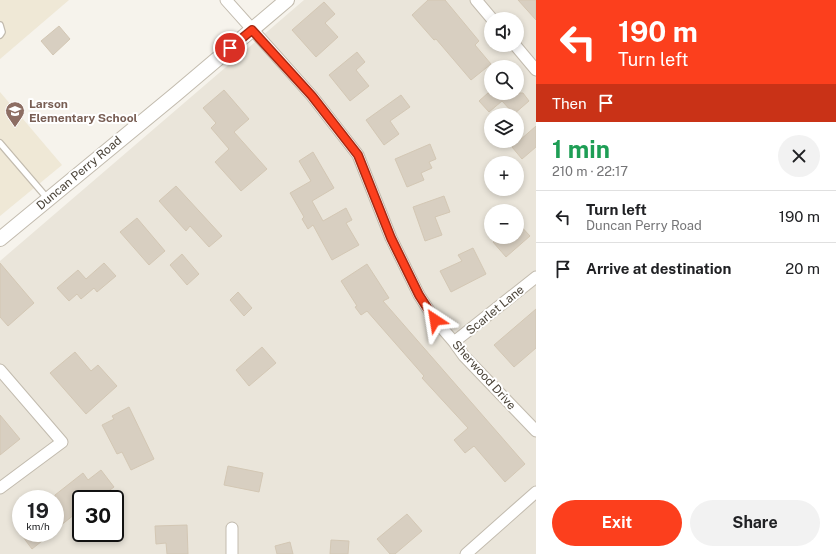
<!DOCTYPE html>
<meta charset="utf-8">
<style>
:root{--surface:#fff;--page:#f2f2f2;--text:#202124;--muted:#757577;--line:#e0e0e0;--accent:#fc3f1d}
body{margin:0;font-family:"Public Sans",sans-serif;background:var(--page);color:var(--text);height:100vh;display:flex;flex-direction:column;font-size:15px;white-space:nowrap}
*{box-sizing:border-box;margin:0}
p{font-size:13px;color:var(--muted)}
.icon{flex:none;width:22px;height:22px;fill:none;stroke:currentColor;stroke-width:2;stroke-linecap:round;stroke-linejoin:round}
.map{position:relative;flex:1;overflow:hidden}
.side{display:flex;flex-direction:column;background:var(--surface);width:300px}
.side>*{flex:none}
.top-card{background:#fc3f1d;color:#fff;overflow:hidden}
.tools{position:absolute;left:484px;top:12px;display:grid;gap:8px}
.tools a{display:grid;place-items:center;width:40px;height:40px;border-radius:50%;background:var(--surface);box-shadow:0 2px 6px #0003;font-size:20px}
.speed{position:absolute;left:12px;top:490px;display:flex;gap:8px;font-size:20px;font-weight:700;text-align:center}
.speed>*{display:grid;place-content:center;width:52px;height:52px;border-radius:50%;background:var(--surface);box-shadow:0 2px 6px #0003;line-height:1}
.speed small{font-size:10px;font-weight:400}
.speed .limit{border:2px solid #111;border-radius:6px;background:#fff;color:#111}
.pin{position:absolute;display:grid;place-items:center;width:34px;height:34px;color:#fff;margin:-17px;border:2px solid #fff;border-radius:50%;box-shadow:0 1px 4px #0007}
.me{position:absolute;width:44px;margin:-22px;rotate:327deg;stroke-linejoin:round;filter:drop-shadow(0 0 3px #0008)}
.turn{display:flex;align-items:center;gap:14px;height:84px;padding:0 16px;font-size:18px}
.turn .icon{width:52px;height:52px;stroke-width:2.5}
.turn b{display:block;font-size:28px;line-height:34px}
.then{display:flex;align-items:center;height:38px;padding:0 16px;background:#0003;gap:8px;font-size:15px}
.round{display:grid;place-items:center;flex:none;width:42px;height:42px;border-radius:21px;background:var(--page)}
.head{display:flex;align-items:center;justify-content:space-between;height:68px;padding:0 16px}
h1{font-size:24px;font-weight:700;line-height:30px;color:#1e9e55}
.button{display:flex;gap:8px;margin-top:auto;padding:8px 16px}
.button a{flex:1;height:46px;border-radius:24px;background:var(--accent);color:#fff;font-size:16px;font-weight:700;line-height:46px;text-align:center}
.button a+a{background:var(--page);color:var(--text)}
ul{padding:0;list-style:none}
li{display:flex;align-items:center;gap:12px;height:52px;padding:0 16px;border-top:1px solid var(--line)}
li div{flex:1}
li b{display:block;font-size:15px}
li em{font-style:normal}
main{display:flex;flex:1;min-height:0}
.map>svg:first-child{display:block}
.residential{fill:#eae5da;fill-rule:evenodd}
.education{fill:#efe8d6}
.building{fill:#d8cfc1;stroke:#d3c7b4}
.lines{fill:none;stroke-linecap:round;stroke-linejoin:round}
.service-casing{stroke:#c2bbae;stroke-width:8}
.minor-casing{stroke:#c2bbae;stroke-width:13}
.tertiary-casing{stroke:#c2bbae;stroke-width:16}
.service{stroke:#fff;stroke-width:5.5}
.minor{stroke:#fff;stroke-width:11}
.tertiary{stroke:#fff;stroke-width:14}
.route-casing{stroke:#a42913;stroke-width:10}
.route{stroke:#fc3f1d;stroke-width:7}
.labels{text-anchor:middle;stroke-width:4;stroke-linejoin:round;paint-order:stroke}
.education-label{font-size:12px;font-weight:bold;fill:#785e54;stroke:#fff;text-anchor:start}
.street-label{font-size:12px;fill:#4b4439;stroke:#fff}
</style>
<main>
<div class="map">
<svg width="536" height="554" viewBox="0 0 536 554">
<rect width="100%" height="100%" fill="#f6f3ec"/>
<path class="residential" d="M 304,0 L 536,0 L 536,554 L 0,554 L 0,261 ZM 491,19 L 517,19 L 517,45 L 491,45 ZM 491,67 L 517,67 L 517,93 L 491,93 ZM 491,115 L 517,115 L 517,141 L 491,141 ZM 491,163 L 517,163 L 517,189 L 491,189 ZM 491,211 L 517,211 L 517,237 L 491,237 ZM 21,499 L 55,499 L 55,533 L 21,533 ZM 81,499 L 115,499 L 115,533 L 81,533 Z"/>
<path class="education" d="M 0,0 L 69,0 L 0,59 Z
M 0,92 L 62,165 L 0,216 Z"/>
<path class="building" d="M 428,0 L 445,0 L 479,41 L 475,45 L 491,64 L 471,80 L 436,39 L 434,40 L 412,15 Z
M 518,0 L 536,0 L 536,20 Z
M 324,2 L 335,14 L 325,23 L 338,37 L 316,57 L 292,30 Z
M 59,26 L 70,39 L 53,55 L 41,41 Z
M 357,52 L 365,62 L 356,70 L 369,86 L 350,101 L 329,75 Z
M 224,90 L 249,119 L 234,132 L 267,169 L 241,191 L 215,162 L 229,149 L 211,128 L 216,123 L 203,108 Z
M 488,93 L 523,93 L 529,101 L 514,114 L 502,101 L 489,112 L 479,101 Z
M 401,95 L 410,107 L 390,121 L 399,134 L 384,145 L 366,120 Z
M 536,126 L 536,147 L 522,159 L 512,147 Z
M 430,144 L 436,159 L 429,162 L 432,168 L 421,173 L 424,180 L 407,187 L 395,159 Z
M 313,152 L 334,188 L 312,201 L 323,221 L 346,208 L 352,220 L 346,223 L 359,245 L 332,260 L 313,225 L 308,229 L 302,219 L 304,217 L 290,193 L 311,181 L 299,161 Z
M 176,186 L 222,236 L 209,247 L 190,226 L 186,231 L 159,201 Z
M 444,196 L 450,212 L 435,217 L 442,235 L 425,241 L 413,207 Z
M 137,218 L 165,251 L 149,265 L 120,232 Z
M 517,222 L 530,236 L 506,257 L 493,242 L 498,237 L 517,237 Z
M 473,248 L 486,274 L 451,292 L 440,271 L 462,261 L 458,255 Z
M 182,254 L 199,274 L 187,285 L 170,265 Z
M 0,263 L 34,303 L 8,326 L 0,317 Z
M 104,263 L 116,276 L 97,292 L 94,288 L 81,299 L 77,294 L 69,301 L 57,288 L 78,270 L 86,279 Z
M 367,264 L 389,298 L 383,301 L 525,464 L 505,482 L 474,446 L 465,453 L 454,440 L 468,428 L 422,378 L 424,376 L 367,311 L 361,315 L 355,307 L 357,306 L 341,281 Z
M 238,292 L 252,308 L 244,316 L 230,300 Z
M 536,309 L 536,348 L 514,367 L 494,345 Z
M 262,347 L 276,363 L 249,386 L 236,370 Z
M 75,352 L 91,371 L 98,365 L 117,386 L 86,414 L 50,373 Z
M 129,407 L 154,459 L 131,470 L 122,452 L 117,454 L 102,425 L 114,419 L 112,416 Z
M 0,415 L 20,439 L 0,455 Z
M 228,466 L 263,473 L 259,492 L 224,485 Z
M 101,470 L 114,487 L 98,499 L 81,499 L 81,522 L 75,514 L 55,530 L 55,495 L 83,473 L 88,480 Z
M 407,514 L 422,531 L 395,554 L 390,554 L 377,539 Z
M 187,525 L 188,554 L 167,554 L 166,543 L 156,544 L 155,526 Z
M 20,533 L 52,533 L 32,549 Z
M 331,540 L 349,541 L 348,554 L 330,554 Z
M 290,542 L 293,554 L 277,554 L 275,546 Z"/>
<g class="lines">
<defs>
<path id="service" d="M 0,25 L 2,32 L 0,35
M 0,143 L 48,199"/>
<path id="minor" d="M 226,0 L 312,96 L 358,155 L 391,238 L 419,295 L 435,320 L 454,342 L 464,356 L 536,431
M 476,0 L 492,19
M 515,45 L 536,70
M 454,342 L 536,277
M 0,370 L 62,442 L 0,488
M 232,528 L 232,554
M 466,554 L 536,492"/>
<path id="tertiary" d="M 0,239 L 176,94 L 287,0"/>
</defs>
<use href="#service" class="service-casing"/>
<use href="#minor" class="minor-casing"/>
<use href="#tertiary" class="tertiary-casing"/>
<use href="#service" class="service"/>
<use href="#minor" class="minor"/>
<use href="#tertiary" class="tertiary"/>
</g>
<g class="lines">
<defs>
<path id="route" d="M 230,48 L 252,30 L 312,96 L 358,155 L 391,238 L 419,295 L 435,320"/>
</defs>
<use href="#route" class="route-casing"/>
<use href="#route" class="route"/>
</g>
<defs>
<symbol id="school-pin" viewBox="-11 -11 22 30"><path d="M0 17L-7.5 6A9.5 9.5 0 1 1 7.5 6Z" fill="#8d6e63" stroke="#fff"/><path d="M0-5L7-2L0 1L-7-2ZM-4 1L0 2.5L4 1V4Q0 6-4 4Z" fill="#fff"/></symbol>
</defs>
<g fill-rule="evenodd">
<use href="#school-pin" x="4" y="100" width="22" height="30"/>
</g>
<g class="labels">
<g class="education-label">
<text x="29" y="108">Larson<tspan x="29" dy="14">Elementary School</tspan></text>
</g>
<g class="street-label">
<text transform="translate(79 173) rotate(-40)" y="4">Duncan Perry Road</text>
<text transform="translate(495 310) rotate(-39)" y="4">Scarlet Lane</text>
<text transform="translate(484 375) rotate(48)" y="4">Sherwood Drive</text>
</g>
</g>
</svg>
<div class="tools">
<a><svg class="icon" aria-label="sound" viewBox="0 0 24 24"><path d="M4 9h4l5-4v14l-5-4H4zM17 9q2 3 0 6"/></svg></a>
<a><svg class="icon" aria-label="search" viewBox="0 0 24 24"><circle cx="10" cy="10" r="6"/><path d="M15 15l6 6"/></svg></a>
<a><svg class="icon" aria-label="layers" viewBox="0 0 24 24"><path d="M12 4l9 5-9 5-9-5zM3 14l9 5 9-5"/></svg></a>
<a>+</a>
<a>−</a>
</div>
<div class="speed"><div>19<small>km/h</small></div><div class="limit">30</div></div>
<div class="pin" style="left:230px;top:48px;background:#d93025"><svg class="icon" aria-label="arrive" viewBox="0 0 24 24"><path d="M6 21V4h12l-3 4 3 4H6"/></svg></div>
<svg class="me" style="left:435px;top:320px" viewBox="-20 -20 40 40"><path d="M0-17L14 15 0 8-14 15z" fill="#fc3f1d" stroke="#fff" stroke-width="4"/></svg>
</div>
<section class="side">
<div class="top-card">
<div class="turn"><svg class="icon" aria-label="left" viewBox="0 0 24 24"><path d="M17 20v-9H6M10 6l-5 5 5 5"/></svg><div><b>190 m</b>Turn left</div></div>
<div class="then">Then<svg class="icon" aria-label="arrive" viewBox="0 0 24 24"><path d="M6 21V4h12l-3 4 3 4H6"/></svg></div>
</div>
<div class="head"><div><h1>1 min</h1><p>210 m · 22:17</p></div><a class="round"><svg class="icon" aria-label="close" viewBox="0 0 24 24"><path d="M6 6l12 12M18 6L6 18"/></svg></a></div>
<ul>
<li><svg class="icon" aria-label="left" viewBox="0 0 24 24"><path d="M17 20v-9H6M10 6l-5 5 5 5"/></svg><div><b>Turn left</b><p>Duncan Perry Road</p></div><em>190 m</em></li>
<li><svg class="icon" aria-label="arrive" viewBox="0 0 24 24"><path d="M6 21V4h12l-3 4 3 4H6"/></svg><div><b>Arrive at destination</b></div><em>20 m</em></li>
</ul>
<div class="button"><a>Exit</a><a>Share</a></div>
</section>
</main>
